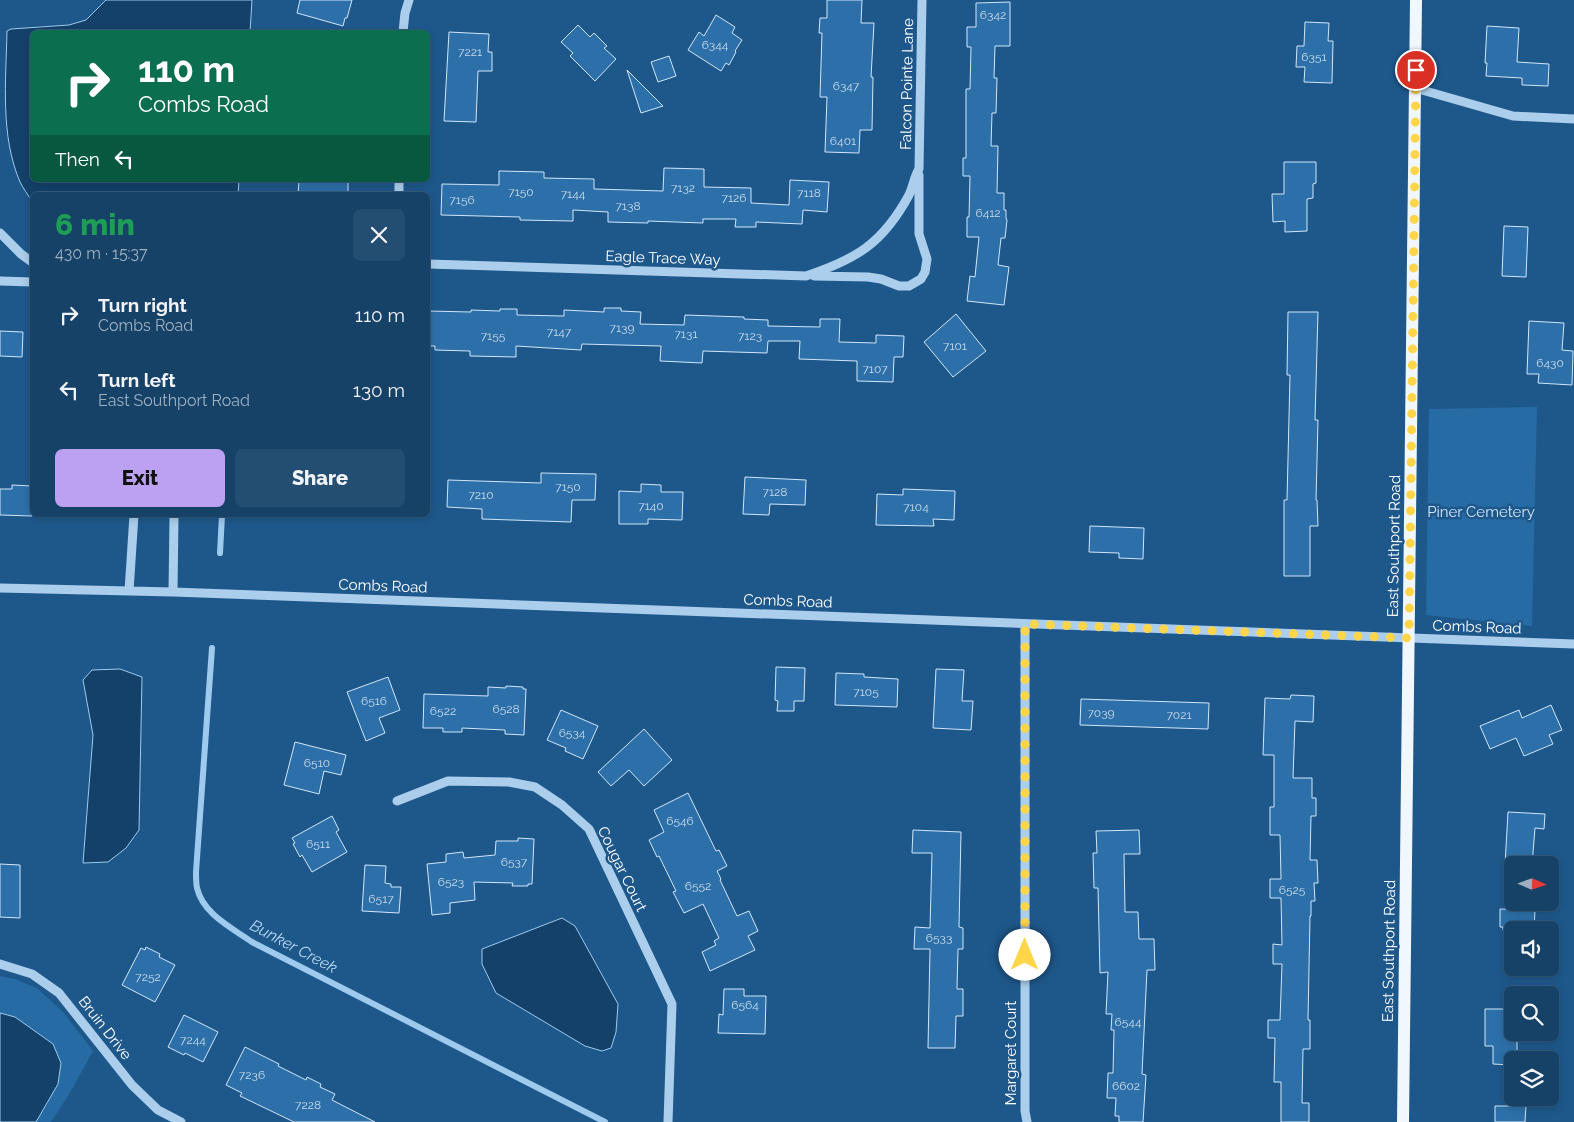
<!DOCTYPE html>
<meta charset="utf-8">
<style>
:root{--surface:#164268;--page:#234d71;--text:#f1f3f6;--muted:#9eb0c0;--line:#355b7c;--accent:#bca0f2}
body{margin:0;font-family:Raleway,sans-serif;background:var(--page);color:var(--text);height:100vh;display:flex;flex-direction:column;font-size:19px;white-space:nowrap}
*{box-sizing:border-box;margin:0}
p{font-size:16px;color:var(--muted)}
.icon{flex:none;width:28px;height:28px;fill:none;stroke:currentColor;stroke-width:2;stroke-linecap:round;stroke-linejoin:round}
.map{position:relative;flex:1;overflow:hidden}
.drawer{position:absolute;left:30px;top:192px;width:400px;height:325px;display:flex;flex-direction:column;background:var(--surface);border-radius:8px;box-shadow:0 2px 8px #0003,0 0 0 1px var(--line)}
.drawer>*{flex:none}
.banner{position:absolute;left:30px;top:30px;width:400px;height:152px;border-radius:8px;box-shadow:0 2px 8px #0003,0 0 0 1px var(--line);background:#0b6e4f;color:#fff;overflow:hidden}
.needle{width:32px;rotate:92deg}
.tools{position:absolute;left:1504px;top:856px;display:grid;gap:10px}
.tools a{display:grid;place-items:center;width:55px;height:55px;border-radius:8px;background:var(--surface);box-shadow:0 2px 8px #0003,0 0 0 1px var(--line);font-size:25px}
.pin{position:absolute;display:grid;place-items:center;width:42px;height:42px;color:#fff;margin:-21px;border:2px solid #fff;border-radius:50%;box-shadow:0 1px 5px #0007}
.me{position:absolute;width:55px;margin:-28px;rotate:0deg;stroke-linejoin:round;filter:drop-shadow(0 0 4px #0008)}
.turn{display:flex;align-items:center;gap:18px;height:105px;padding:0 25px;font-size:22px}
.turn .icon{width:65px;height:65px;stroke-width:2.5}
.turn b{display:block;font-size:35px;line-height:42px}
.then{display:flex;align-items:center;height:48px;padding:0 25px;background:#0003;gap:10px;font-size:19px}
.round{display:grid;place-items:center;flex:none;width:52px;height:52px;border-radius:8px;background:var(--page)}
.headline{display:flex;align-items:center;justify-content:space-between;height:85px;padding:0 25px}
h1{font-size:30px;font-weight:800;line-height:38px;color:#1e9e55}
.button{display:flex;gap:10px;margin-top:auto;padding:10px 25px}
.button a{flex:1;height:58px;border-radius:8px;background:var(--accent);color:#111;font-size:20px;font-weight:800;line-height:58px;text-align:center}
.button a+a{background:var(--page);color:var(--text)}
ul{padding:0;list-style:none}
li{display:flex;align-items:center;gap:15px;height:75px;padding:0 25px}
li div{flex:1}
li b{display:block;font-size:19px}
li em{font-style:normal}
.map>svg:first-child{display:block}
.green{fill:#276ba4}
.water{fill:#14416a;stroke:#9ecaee}
.lines{fill:none;stroke-linecap:round;stroke-linejoin:round}
.stream{stroke:#9ecaee;stroke-width:6}
.building{fill:#2d70a9;stroke:#d0e6f9}
.minor{stroke:#aaceec;stroke-width:9}
.major{stroke:#f0f7ff;stroke-width:12}
.route{stroke:#ffd54a;stroke-width:9;stroke-dasharray:0 16.2}
.labels{text-anchor:middle;stroke-width:5;stroke-linejoin:round;paint-order:stroke}
.number-label{font-size:12px;fill:#cadbea}
.street-label{font-size:15px;fill:#fff;stroke:#1e588b}
.park-label{font-size:15px;fill:#d0e6f9;stroke:#1e588b}
.water-label{font-size:16px;font-style:italic;fill:#b6d8f3;stroke:#1e588b}
</style>
<div class="map">
<svg width="1574" height="1122" viewBox="0 0 1574 1122">
<rect width="100%" height="100%" fill="#1e588b"/>
<path class="green" d="M 1537,407 L 1532,626 L 1426,615 L 1429,409 Z
M 0,976 L 15,979 L 38,989 L 63,1012 L 93,1051 L 68,1096 L 51,1122 L 36,1122 L 49,1101 L 53,1044 L 15,1017 L 0,1013 Z"/>
<path class="water" d="M 106,0 L 252,0 L 250,32 L 32,32 L 32,180 L 239,180 L 238,195 L 32,195 L 32,201 C 28,195 23,188 20,182 C 0,135 6,81 7,31 L 11,29 L 69,25 L 86,20 Z
M 120,669 L 142,677 L 139,830 L 126,848 L 108,862 L 83,863 L 93,735 L 83,680 L 92,670 Z
M 562,918 L 575,926 L 618,1004 L 616,1032 L 611,1048 L 602,1051 L 585,1046 L 496,993 L 482,964 L 482,949 Z
M 0,1013 L 15,1017 L 53,1044 L 61,1063 L 58,1084 L 36,1122 L 0,1122 Z"/>
<g class="lines">
<path class="stream" d="M 220,553 L 222,515
M 212,648 L 196,872 C 196,877 196,883 197,888 C 203,914 232,928 252,942 L 605,1122"/>
</g>
<path class="building" d="M 300,0 L 352,0 L 347,18 L 345,18 L 343,26 L 297,13 Z
M 827,0 L 862,0 L 861,23 L 874,23 L 871,77 L 873,77 L 872,130 L 860,130 L 859,153 L 825,152 L 827,97 L 820,97 L 822,33 L 819,33 L 820,18 L 827,18 Z
M 1010,2 L 1010,46 L 995,46 L 994,78 L 997,78 L 996,113 L 992,113 L 991,146 L 998,146 L 997,193 L 1004,193 L 1004,210 L 1006,210 L 1006,218 L 1007,220 L 1005,238 L 1001,238 L 998,265 L 1009,267 L 1004,305 L 967,301 L 970,276 L 975,277 L 979,237 L 967,237 L 967,217 L 969,217 L 970,176 L 963,176 L 963,158 L 966,158 L 966,89 L 970,89 L 971,47 L 967,47 L 967,27 L 976,27 L 976,3 Z
M 716,15 L 735,27 L 732,33 L 742,40 L 735,51 L 736,52 L 729,65 L 726,63 L 721,71 L 688,50 L 699,32 L 704,36 Z
M 1305,22 L 1329,23 L 1328,41 L 1333,41 L 1332,83 L 1304,82 L 1305,67 L 1296,67 L 1297,46 L 1304,46 Z
M 578,25 L 590,37 L 594,33 L 607,46 L 604,48 L 616,59 L 595,81 L 570,56 L 573,53 L 561,42 Z
M 1487,26 L 1519,28 L 1517,62 L 1549,64 L 1548,86 L 1522,85 L 1522,78 L 1486,76 L 1487,63 L 1485,63 Z
M 449,32 L 489,34 L 488,52 L 492,52 L 492,71 L 478,71 L 476,122 L 444,121 Z
M 669,56 L 676,76 L 658,82 L 651,62 Z
M 627,70 L 663,106 L 641,113 Z
M 1284,162 L 1316,162 L 1316,183 L 1313,184 L 1313,198 L 1307,199 L 1307,231 L 1285,232 L 1285,221 L 1273,222 L 1272,194 L 1284,194 Z
M 664,168 L 704,169 L 704,187 L 751,188 L 751,203 L 789,205 L 790,180 L 829,182 L 827,212 L 803,210 L 802,224 L 756,222 L 756,227 L 735,227 L 736,219 L 703,219 L 703,223 L 648,221 L 648,223 L 608,222 L 608,212 L 573,210 L 573,221 L 520,220 L 520,217 L 441,215 L 442,184 L 499,185 L 499,171 L 544,172 L 544,178 L 594,179 L 594,189 L 663,191 Z
M 299,180 L 348,180 L 348,195 L 298,195 Z
M 1504,226 L 1528,227 L 1526,277 L 1502,276 Z
M 604,308 L 621,308 L 621,311 L 641,312 L 640,324 L 684,325 L 685,315 L 744,317 L 744,319 L 768,320 L 768,326 L 820,327 L 820,319 L 840,319 L 839,342 L 876,343 L 876,335 L 904,336 L 903,357 L 894,357 L 893,382 L 857,381 L 857,361 L 799,359 L 800,341 L 768,341 L 767,353 L 703,351 L 702,363 L 660,361 L 661,346 L 582,344 L 581,350 L 516,346 L 516,357 L 470,356 L 470,351 L 435,350 L 435,346 L 428,346 L 428,311 L 471,312 L 471,310 L 500,311 L 500,309 L 517,309 L 517,315 L 564,316 L 564,310 L 604,312 Z
M 1288,312 L 1318,312 L 1315,420 L 1318,420 L 1316,500 L 1317,500 L 1318,526 L 1310,526 L 1310,576 L 1284,576 L 1284,500 L 1287,500 L 1290,375 L 1287,375 Z
M 956,314 L 986,351 L 953,377 L 924,342 Z
M 1529,321 L 1564,323 L 1562,350 L 1573,351 L 1572,385 L 1538,383 L 1539,374 L 1527,374 Z
M 0,331 L 23,332 L 22,357 L 0,356 Z
M 541,473 L 596,474 L 595,500 L 572,500 L 571,522 L 482,519 L 482,509 L 447,507 L 448,480 L 541,483 Z
M 745,477 L 806,480 L 805,505 L 770,504 L 769,515 L 743,514 Z
M 641,484 L 661,485 L 661,492 L 683,492 L 682,520 L 648,519 L 648,524 L 619,524 L 619,491 L 641,492 Z
M 12,485 L 32,486 L 32,516 L 0,515 L 0,489 L 12,489 Z
M 903,489 L 955,491 L 954,520 L 933,519 L 934,526 L 876,525 L 877,494 L 903,495 Z
M 1090,526 L 1144,528 L 1143,559 L 1119,558 L 1119,553 L 1089,552 Z
M 776,667 L 805,668 L 804,701 L 794,701 L 794,711 L 777,711 L 778,701 L 775,700 Z
M 936,669 L 964,670 L 962,701 L 973,701 L 971,730 L 933,728 Z
M 836,673 L 864,674 L 864,677 L 898,679 L 897,707 L 835,705 Z
M 388,677 L 400,710 L 379,718 L 385,733 L 366,741 L 347,692 Z
M 506,686 L 523,687 L 523,689 L 526,689 L 524,735 L 505,734 L 505,730 L 462,728 L 462,732 L 443,732 L 443,728 L 423,728 L 424,694 L 488,696 L 488,687 L 506,688 Z
M 1291,695 L 1314,696 L 1313,722 L 1295,721 L 1293,778 L 1312,778 L 1312,798 L 1316,798 L 1316,816 L 1311,816 L 1310,860 L 1317,860 L 1318,883 L 1314,883 L 1315,901 L 1311,901 L 1311,916 L 1310,916 L 1308,1020 L 1310,1020 L 1310,1049 L 1303,1049 L 1302,1103 L 1309,1103 L 1309,1122 L 1281,1122 L 1281,1082 L 1274,1082 L 1275,1038 L 1268,1038 L 1268,1020 L 1280,1020 L 1282,964 L 1273,964 L 1273,944 L 1282,945 L 1281,898 L 1270,898 L 1270,879 L 1281,879 L 1280,835 L 1270,835 L 1270,807 L 1274,807 L 1274,755 L 1263,755 L 1265,698 L 1290,699 Z
M 1081,699 L 1209,703 L 1208,729 L 1080,725 Z
M 1551,705 L 1562,730 L 1549,735 L 1553,744 L 1524,756 L 1516,738 L 1490,749 L 1480,726 L 1519,710 L 1522,718 Z
M 561,710 L 598,726 L 583,759 L 565,751 L 566,748 L 547,740 Z
M 644,729 L 672,760 L 644,786 L 629,770 L 611,786 L 598,772 Z
M 295,742 L 346,755 L 341,775 L 324,771 L 319,794 L 284,785 Z
M 688,793 L 716,851 L 719,850 L 727,866 L 717,871 L 721,879 L 720,880 L 737,916 L 749,911 L 758,931 L 748,936 L 755,950 L 710,971 L 702,952 L 716,945 L 714,941 L 719,938 L 703,904 L 684,913 L 673,892 L 676,891 L 659,856 L 657,857 L 649,840 L 664,832 L 654,810 Z
M 1508,812 L 1545,814 L 1544,829 L 1535,828 L 1532,865 L 1505,865 Z
M 332,816 L 339,830 L 336,832 L 347,852 L 312,872 L 302,855 L 300,857 L 293,844 L 295,843 L 292,838 Z
M 913,830 L 961,832 L 959,927 L 963,928 L 963,949 L 958,949 L 957,989 L 963,989 L 963,1016 L 956,1016 L 955,1048 L 928,1048 L 930,949 L 914,949 L 915,927 L 930,928 L 932,853 L 912,853 Z
M 1139,830 L 1140,854 L 1124,854 L 1125,912 L 1138,912 L 1139,939 L 1154,939 L 1155,970 L 1147,970 L 1142,1074 L 1146,1075 L 1143,1122 L 1119,1122 L 1119,1116 L 1115,1116 L 1116,1098 L 1107,1098 L 1108,1073 L 1113,1073 L 1114,1030 L 1111,1030 L 1112,1014 L 1106,1014 L 1108,972 L 1100,973 L 1098,888 L 1094,888 L 1093,853 L 1097,853 L 1096,831 Z
M 518,838 L 534,839 L 532,884 L 528,884 L 528,886 L 512,886 L 513,883 L 474,882 L 475,900 L 450,903 L 450,913 L 432,915 L 427,864 L 446,862 L 446,854 L 463,852 L 464,858 L 495,855 L 496,841 L 518,841 Z
M 0,864 L 20,865 L 20,918 L 0,917 Z
M 365,865 L 386,866 L 385,883 L 391,884 L 391,887 L 401,887 L 399,913 L 362,911 Z
M 1500,909 L 1535,910 L 1534,930 L 1503,930 L 1503,927 L 1500,927 Z
M 146,947 L 160,954 L 159,957 L 175,965 L 155,1002 L 122,985 L 141,948 L 145,950 Z
M 724,989 L 744,989 L 744,996 L 766,996 L 765,1034 L 718,1033 L 719,1014 L 723,1015 Z
M 1485,1009 L 1512,1009 L 1512,1032 L 1517,1032 L 1517,1060 L 1512,1060 L 1512,1065 L 1493,1064 L 1493,1046 L 1485,1046 Z
M 184,1015 L 218,1032 L 203,1062 L 185,1053 L 184,1055 L 168,1047 Z
M 245,1047 L 279,1064 L 278,1066 L 306,1080 L 307,1077 L 321,1084 L 320,1087 L 335,1094 L 332,1100 L 375,1122 L 294,1122 L 240,1096 L 242,1093 L 226,1085 Z
M 1495,1106 L 1526,1106 L 1525,1122 L 1495,1122 Z"/>
<g class="lines">
<path class="minor" d="M 403,32 L 405,13 L 409,0
M 1415,88 L 1513,116 L 1574,119
M 399,195 L 399,180
M 0,233 L 21,254 L 32,262
M 428,264 L 806,276 C 857,259 883,243 909,195 C 913,187 914,177 919,169 L 922,0
M 814,276 L 868,277 L 881,279 L 899,286 L 909,286 L 921,279 L 925,272 L 927,259 L 919,234 L 919,175
M 0,281 L 32,282
M 0,588 L 173,592 L 1574,644
M 129,591 L 134,515
M 173,592 L 174,515
M 1025,624 L 1025,1111 L 1027,1122
M 397,801 L 448,781 L 509,782 L 535,787 L 562,805 L 589,829 L 672,1004 L 668,1122
M 0,964 L 32,974 L 59,993 L 132,1085 L 158,1110 L 181,1122"/>
<path class="major" d="M 1403,1122 L 1416,0"/>
</g>
<g class="lines">
<path class="route" d="M 1025,955 L 1025,624 L 1409,638 L 1416,70"/>
</g>
<g class="labels">
<g class="number-label">
<text x="993" y="19">6342</text>
<text x="715" y="49">6344</text>
<text x="470" y="56">7221</text>
<text x="1314" y="61">6351</text>
<text x="846" y="90">6347</text>
<text x="843" y="145">6401</text>
<text x="683" y="192">7132</text>
<text x="521" y="196">7150</text>
<text x="809" y="197">7118</text>
<text x="573" y="198">7144</text>
<text x="734" y="202">7126</text>
<text x="462" y="204">7156</text>
<text x="628" y="210">7138</text>
<text x="988" y="217">6412</text>
<text x="622" y="332">7139</text>
<text x="559" y="336">7147</text>
<text x="686" y="338">7131</text>
<text x="493" y="340">7155</text>
<text x="750" y="340">7123</text>
<text x="955" y="350">7101</text>
<text x="1550" y="367">6430</text>
<text x="875" y="373">7107</text>
<text x="568" y="491">7150</text>
<text x="775" y="496">7128</text>
<text x="481" y="499">7210</text>
<text x="651" y="510">7140</text>
<text x="916" y="511">7104</text>
<text x="866" y="696">7105</text>
<text x="374" y="705">6516</text>
<text x="506" y="713">6528</text>
<text x="443" y="715">6522</text>
<text x="1101" y="717">7039</text>
<text x="1179" y="719">7021</text>
<text x="572" y="737">6534</text>
<text x="317" y="767">6510</text>
<text x="680" y="825">6546</text>
<text x="318" y="848">6511</text>
<text x="514" y="866">6537</text>
<text x="451" y="886">6523</text>
<text x="698" y="890">6552</text>
<text x="1292" y="894">6525</text>
<text x="381" y="903">6517</text>
<text x="939" y="942">6533</text>
<text x="148" y="981">7252</text>
<text x="745" y="1009">6564</text>
<text x="1128" y="1026">6544</text>
<text x="193" y="1044">7244</text>
<text x="252" y="1079">7236</text>
<text x="1126" y="1090">6602</text>
<text x="308" y="1109">7228</text>
</g>
<g class="street-label">
<text transform="translate(907 84) rotate(-89)" y="5">Falcon Pointe Lane</text>
<text transform="translate(663 258) rotate(2)" y="5">Eagle Trace Way</text>
<text transform="translate(1394 546) rotate(-89)" y="5">East Southport Road</text>
<text transform="translate(383 586) rotate(2)" y="5">Combs Road</text>
<text transform="translate(788 601) rotate(2)" y="5">Combs Road</text>
<text transform="translate(1477 627) rotate(2)" y="5">Combs Road</text>
<text transform="translate(622 869) rotate(64)" y="5">Cougar Court</text>
<text transform="translate(1389 951) rotate(-89)" y="5">East Southport Road</text>
<text transform="translate(105 1028) rotate(52)" y="5">Bruin Drive</text>
<text transform="translate(1011 1053) rotate(-90)" y="5">Margaret Court</text>
</g>
<g class="park-label">
<text x="1481" y="517">Piner Cemetery</text>
</g>
<g class="water-label">
<text transform="translate(294 946) rotate(28)" y="6">Bunker Creek</text>
</g>
</g>
</svg>
<div class="tools">
<a><svg class="needle" viewBox="-14 -14 28 28"><path d="M0-13l5 13h-10z" fill="#e53935"/><path d="M0 13l5-13h-10z" fill="#9eb0c0"/></svg></a>
<a><svg class="icon" aria-label="sound" viewBox="0 0 24 24"><path d="M4 9h4l5-4v14l-5-4H4zM17 9q2 3 0 6"/></svg></a>
<a><svg class="icon" aria-label="search" viewBox="0 0 24 24"><circle cx="10" cy="10" r="6"/><path d="M15 15l6 6"/></svg></a>
<a><svg class="icon" aria-label="layers" viewBox="0 0 24 24"><path d="M12 4l9 5-9 5-9-5zM3 14l9 5 9-5"/></svg></a>
</div>
<div class="pin" style="left:1416px;top:70px;background:#d93025"><svg class="icon" aria-label="arrive" viewBox="0 0 24 24"><path d="M6 21V4h12l-3 4 3 4H6"/></svg></div>
<svg class="me" style="left:1025px;top:955px" viewBox="-20 -20 40 40"><circle r="19" fill="#fff"/><path d="M0-13L10 11 0 6-10 11z" fill="#ffd54a"/></svg>
<div class="banner">
<div class="turn"><svg class="icon" aria-label="right" viewBox="0 0 24 24"><path d="M7 20v-9h11M14 6l5 5-5 5"/></svg><div><b>110 m</b>Combs Road</div></div>
<div class="then">Then<svg class="icon" aria-label="left" viewBox="0 0 24 24"><path d="M17 20v-9H6M10 6l-5 5 5 5"/></svg></div>
</div>
<section class="drawer">
<div class="headline"><div><h1>6 min</h1><p>430 m · 15:37</p></div><a class="round"><svg class="icon" aria-label="close" viewBox="0 0 24 24"><path d="M6 6l12 12M18 6L6 18"/></svg></a></div>
<ul>
<li><svg class="icon" aria-label="right" viewBox="0 0 24 24"><path d="M7 20v-9h11M14 6l5 5-5 5"/></svg><div><b>Turn right</b><p>Combs Road</p></div><em>110 m</em></li>
<li><svg class="icon" aria-label="left" viewBox="0 0 24 24"><path d="M17 20v-9H6M10 6l-5 5 5 5"/></svg><div><b>Turn left</b><p>East Southport Road</p></div><em>130 m</em></li>
</ul>
<div class="button"><a>Exit</a><a>Share</a></div>
</section>
</div>
